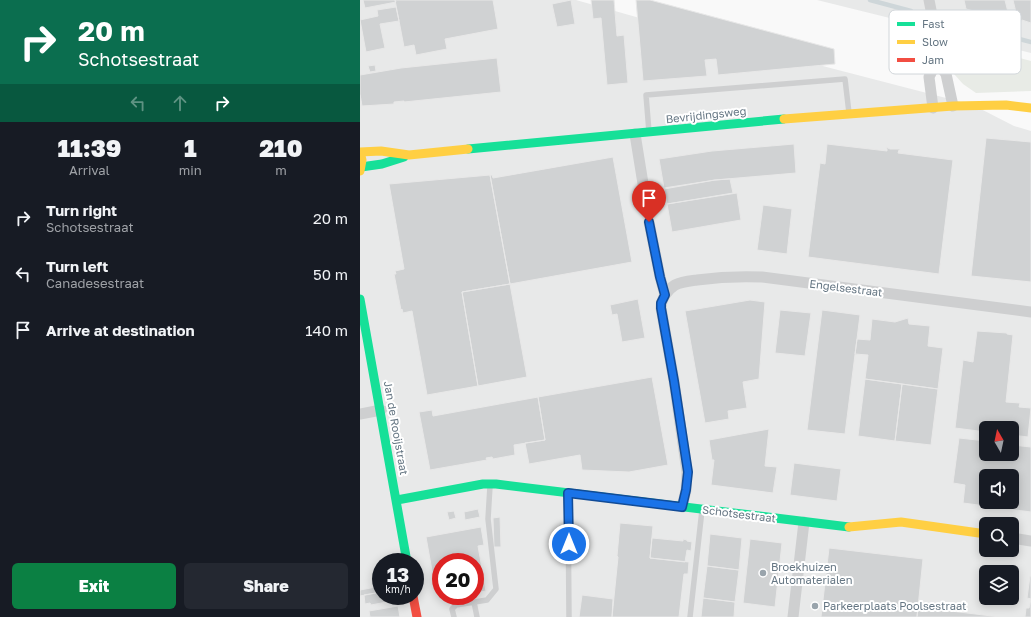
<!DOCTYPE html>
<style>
:root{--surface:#171b24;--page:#242831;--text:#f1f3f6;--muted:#9ea1a6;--accent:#0b8043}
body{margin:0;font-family:"Golos Text",sans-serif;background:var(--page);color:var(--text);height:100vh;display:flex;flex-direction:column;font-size:15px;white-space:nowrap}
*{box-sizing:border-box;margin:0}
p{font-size:13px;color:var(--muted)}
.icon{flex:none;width:22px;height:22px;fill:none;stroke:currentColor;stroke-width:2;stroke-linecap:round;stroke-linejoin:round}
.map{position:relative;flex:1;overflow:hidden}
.drawer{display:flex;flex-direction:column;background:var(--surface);width:360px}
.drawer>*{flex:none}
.guide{background:#0b6e4f;color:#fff;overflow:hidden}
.needle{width:26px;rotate:351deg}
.tools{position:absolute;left:619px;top:421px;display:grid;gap:8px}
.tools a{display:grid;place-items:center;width:40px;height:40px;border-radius:6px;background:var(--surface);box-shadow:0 2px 10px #0003;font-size:20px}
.speed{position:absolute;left:12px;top:553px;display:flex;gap:8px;font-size:20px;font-weight:700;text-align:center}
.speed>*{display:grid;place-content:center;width:52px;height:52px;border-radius:50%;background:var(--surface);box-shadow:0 2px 10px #0003;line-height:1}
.speed small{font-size:10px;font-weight:400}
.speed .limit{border:6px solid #d22;background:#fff;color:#111}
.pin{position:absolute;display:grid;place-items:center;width:34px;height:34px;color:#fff;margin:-41px -17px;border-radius:50% 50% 50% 0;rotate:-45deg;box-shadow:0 0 4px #0007}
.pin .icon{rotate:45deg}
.me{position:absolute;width:44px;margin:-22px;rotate:0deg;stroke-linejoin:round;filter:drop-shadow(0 0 3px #0008)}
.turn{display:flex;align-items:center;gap:14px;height:84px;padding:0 12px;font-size:18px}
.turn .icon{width:52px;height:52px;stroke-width:2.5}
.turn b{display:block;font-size:28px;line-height:34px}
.lanes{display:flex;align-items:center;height:38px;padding:0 12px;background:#0003;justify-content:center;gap:20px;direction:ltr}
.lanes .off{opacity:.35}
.eta{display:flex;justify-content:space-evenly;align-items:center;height:68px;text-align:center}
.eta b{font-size:24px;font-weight:800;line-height:28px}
.action{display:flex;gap:8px;margin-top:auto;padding:8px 12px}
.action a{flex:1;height:46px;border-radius:6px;background:var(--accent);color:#fff;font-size:16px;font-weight:800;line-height:46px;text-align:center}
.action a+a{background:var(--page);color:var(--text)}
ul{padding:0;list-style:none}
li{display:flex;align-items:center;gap:12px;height:56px;padding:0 12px}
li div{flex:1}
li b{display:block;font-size:15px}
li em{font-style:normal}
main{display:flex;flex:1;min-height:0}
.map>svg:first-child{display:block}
.built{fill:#e8e9e9;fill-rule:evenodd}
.green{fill:#e8ebe6}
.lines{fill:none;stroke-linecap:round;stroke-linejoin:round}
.stream{stroke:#ced6d9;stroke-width:4.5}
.building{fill:#d0d2d3;stroke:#e8e8e8;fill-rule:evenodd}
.lane{stroke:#cecfd0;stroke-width:5.5}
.street{stroke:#cecfd0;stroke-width:11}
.fast{stroke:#16e098;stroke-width:9}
.slow{stroke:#ffcf43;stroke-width:9}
.jam{stroke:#f24e42;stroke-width:9}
.route-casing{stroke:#114b97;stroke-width:10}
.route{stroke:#1a73e8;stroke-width:7}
.poi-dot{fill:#99a4ac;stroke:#fff;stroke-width:1.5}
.labels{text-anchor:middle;stroke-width:4;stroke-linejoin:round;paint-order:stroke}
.street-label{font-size:11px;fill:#657683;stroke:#fff}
.poi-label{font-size:11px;fill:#657683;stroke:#fff;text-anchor:start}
.key{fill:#fff;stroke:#d1d6da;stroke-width:1}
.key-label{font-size:11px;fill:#657683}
</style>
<main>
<section class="drawer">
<div class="guide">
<div class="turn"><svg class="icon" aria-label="right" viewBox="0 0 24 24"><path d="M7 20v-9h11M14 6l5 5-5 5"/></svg><div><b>20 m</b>Schotsestraat</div></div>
<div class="lanes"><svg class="icon off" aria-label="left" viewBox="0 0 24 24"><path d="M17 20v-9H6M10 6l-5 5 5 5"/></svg><svg class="icon off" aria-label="ahead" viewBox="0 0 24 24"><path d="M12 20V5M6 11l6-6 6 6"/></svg><svg class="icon" aria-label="right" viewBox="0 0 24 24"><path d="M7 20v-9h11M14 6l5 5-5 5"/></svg></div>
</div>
<div class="eta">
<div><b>11:39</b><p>Arrival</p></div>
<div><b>1</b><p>min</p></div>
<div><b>210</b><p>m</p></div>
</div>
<ul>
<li><svg class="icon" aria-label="right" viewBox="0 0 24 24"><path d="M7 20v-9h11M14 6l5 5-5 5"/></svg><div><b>Turn right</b><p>Schotsestraat</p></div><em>20 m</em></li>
<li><svg class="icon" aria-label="left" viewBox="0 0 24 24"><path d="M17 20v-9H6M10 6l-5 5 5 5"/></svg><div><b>Turn left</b><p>Canadesestraat</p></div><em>50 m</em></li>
<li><svg class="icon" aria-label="arrive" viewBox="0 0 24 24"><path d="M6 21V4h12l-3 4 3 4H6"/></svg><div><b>Arrive at destination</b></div><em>140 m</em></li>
</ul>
<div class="action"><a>Exit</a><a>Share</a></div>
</section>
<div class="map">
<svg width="671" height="617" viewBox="0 0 671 617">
<rect width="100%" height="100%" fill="#f9f9f9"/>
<path class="built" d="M 0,0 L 216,0 L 308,26 L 613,105 L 654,126 L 671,131 L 671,617 L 0,617 ZM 626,428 L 652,428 L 652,454 L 626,454 ZM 626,476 L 652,476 L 652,502 L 626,502 ZM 626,524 L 652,524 L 652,550 L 626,550 ZM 21,562 L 55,562 L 55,596 L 21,596 ZM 81,562 L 115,562 L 115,596 L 81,596 ZM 626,572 L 652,572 L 652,598 L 626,598 Z
M 457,0 L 671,0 L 671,53 Z"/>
<path class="green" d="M 587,39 L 671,61 L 671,91 L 616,93 L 603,84 L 594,74 Z"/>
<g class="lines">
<path class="stream" d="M 510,0 L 551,11
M 598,23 L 671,42"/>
</g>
<path class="building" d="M 3,0 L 35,0 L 36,2 L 5,8 Z
M 35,0 L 133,0 L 138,29 L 85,39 L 87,49 L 56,55 L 54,45 L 44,47 Z
M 211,0 L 215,24 L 197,27 L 192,4 Z
M 231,0 L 254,0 L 257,36 L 264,35 L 268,83 L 247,85 L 241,18 L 233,19 Z
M 276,0 L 290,0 L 474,49 L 475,64 L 358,75 L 356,59 L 345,60 L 347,76 L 283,81 Z
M 604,0 L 645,0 L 650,20 L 606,9 Z
M 653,0 L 671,0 L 671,23 L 662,20 L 661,22 L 658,21 Z
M 36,7 L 39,21 L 20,24 L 25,48 L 6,52 L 0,20 L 18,16 L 17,10 Z
M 137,58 L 141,92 L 44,102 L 44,101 L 34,102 L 34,104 L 2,106 L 0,94 L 0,75 L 41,68 Z
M 15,65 L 16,71 L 10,72 L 8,66 Z
M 626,138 L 671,142 L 671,282 L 611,276 Z
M 434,144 L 436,173 L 355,180 L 304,188 L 299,159 L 352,151 Z
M 467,144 L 527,151 L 527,149 L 526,147 L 530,149 L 540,149 L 541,150 L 539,150 L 538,153 L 593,160 L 579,274 L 448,257 L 460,163 L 465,164 Z
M 253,157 L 272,262 L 150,284 L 130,175 L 132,175 L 133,178 Z
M 130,175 L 150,284 L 102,292 L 118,386 L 67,395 L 52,311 L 43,313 L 42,309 L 41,310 L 34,274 L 36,274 L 35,271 L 44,269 L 29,184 Z
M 370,179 L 373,193 L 307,204 L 304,189 L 355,180 Z
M 377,193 L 381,220 L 312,232 L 307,204 Z
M 403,205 L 432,209 L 427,254 L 397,250 Z
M 150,284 L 167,377 L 118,386 L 102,292 Z
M 278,299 L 285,338 L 262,342 L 257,314 L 252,315 L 250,305 Z
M 390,300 L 405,302 L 399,379 L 383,382 L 387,408 L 368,411 L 369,419 L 345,423 L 325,311 Z
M 420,310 L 451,313 L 445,356 L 415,353 Z
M 462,310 L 500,315 L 485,434 L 447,430 Z
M 548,318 L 549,324 L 570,326 L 568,346 L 583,348 L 578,389 L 505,379 L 508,355 L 495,354 L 497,339 L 510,340 L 512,319 L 535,322 Z
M 617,331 L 647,333 L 647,334 L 653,335 L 646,402 L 660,403 L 659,407 L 671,408 L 668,437 L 652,435 L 652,428 L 626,428 L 626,432 L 595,428 L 603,360 L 613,362 Z
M 292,377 L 308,465 L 269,472 L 222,470 L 220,455 L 169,464 L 165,443 L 185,440 L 178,397 Z
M 505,379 L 542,384 L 535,441 L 498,436 Z
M 542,384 L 578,389 L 571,445 L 535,441 Z
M 178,397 L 185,440 L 154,445 L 155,455 L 133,459 L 132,457 L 126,458 L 127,460 L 70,470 L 59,412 L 72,410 L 73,416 Z
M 409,429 L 405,466 L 417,467 L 413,493 L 351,485 L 354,460 L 352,460 L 349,440 Z
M 599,438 L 626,441 L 626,454 L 652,454 L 652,445 L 671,447 L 671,512 L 603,503 L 605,485 L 593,483 ZM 626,476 L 652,476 L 652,502 L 626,502 Z
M 434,463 L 481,469 L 477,501 L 430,495 Z
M 118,509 L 120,517 L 105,520 L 104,512 Z
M 94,511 L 96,518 L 89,520 L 87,512 Z
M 140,517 L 141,547 L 134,547 L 133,518 Z
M 260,523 L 293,526 L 290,558 L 329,562 L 328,574 L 324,574 L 319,617 L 252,617 L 258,557 L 257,556 Z
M 121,527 L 124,545 L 118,546 L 126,591 L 115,593 L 115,562 L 81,562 L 81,592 L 76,593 L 66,537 Z
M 350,534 L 382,538 L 379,570 L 347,566 Z
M 292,538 L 323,541 L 323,539 L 327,540 L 327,541 L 332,542 L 331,551 L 327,550 L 325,562 L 290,558 Z
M 390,539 L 422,543 L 415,607 L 383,603 Z
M 469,548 L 563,559 L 557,617 L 461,617 Z
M 347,566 L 379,570 L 375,602 L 343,598 Z
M 670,576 L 671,576 L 671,617 L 665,617 L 666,608 L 669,608 L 671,599 L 667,598 Z
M 21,581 L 21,592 L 0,596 L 0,590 L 16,587 L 15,582 Z
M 21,592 L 21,596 L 36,596 L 37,600 L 11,605 L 10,603 L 5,604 L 4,595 Z
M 222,595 L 253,599 L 252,617 L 219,617 Z
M 343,598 L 375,602 L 374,617 L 341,617 Z
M 38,606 L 40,617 L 10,617 L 9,611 Z
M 558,607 L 640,617 L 557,617 Z"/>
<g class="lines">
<path class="lane" d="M 289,132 L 286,95 L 485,79 L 489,113
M 21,410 L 33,407
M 208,495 L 209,617
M 114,602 L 117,617
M 94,617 L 92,609 L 96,605 L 127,600 L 136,589 L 128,519 L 130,486
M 330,617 L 342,510"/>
<path class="street" d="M 569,0 L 574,25 L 577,61 L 586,74 L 593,106
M 573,108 L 569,77 L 577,61
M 275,134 L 285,196
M 289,222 L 300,277 L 305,295
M 0,414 L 21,410
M 322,507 L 326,490 L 327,472 L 314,381 L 301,308 C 301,299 307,290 315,285 C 321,282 330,281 337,280 C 359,277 379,276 402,277 L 671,312
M 652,538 L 671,541
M 433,617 L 444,522"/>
<path class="fast" d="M 108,149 L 424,119
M 1,167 L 22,164 L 44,157
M 0,299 L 47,562
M 37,500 L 123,484 L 136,484 L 489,527"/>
<path class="slow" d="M 424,119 L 593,106 L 646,105 L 671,108
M 0,171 L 2,160 L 0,152 L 21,151 L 49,155 L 108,149
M 489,527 L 541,522 L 626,534"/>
<path class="jam" d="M 53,596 L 57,617"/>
</g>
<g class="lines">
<defs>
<path id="route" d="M 209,544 L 208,493 L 322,507 L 326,490 L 328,472 L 314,381 L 301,308 L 301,303 L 305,295 L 300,277 L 289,222"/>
</defs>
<use href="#route" class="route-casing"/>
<use href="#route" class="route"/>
</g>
<g class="poi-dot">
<circle cx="403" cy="573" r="4"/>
<circle cx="455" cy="606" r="4"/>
</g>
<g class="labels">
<g class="street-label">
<text transform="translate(346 115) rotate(-6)" y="4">Bevrijdingsweg</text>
<text transform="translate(486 288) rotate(7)" y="4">Engelsestraat</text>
<text transform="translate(36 428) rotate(80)" y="4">Jan de Rooijstraat</text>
<text transform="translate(379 514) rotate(7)" y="4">Schotsestraat</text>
</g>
<g class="poi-label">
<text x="411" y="571">Broekhuizen<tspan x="411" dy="13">Automaterialen</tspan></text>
<text x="463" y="610">Parkeerplaats Poolsestraat</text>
</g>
</g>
<rect x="529" y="10" width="132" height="64" rx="6" class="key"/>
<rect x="537" y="22" width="18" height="4" fill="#16e098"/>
<rect x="537" y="40" width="18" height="4" fill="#ffcf43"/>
<rect x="537" y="58" width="18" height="4" fill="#f24e42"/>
<g class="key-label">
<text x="562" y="28">Fast</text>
<text x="562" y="46">Slow</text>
<text x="562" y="64">Jam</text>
</g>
</svg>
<div class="tools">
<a><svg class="needle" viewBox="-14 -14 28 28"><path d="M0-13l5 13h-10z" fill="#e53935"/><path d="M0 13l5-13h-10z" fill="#9ea1a6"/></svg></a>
<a><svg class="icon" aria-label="sound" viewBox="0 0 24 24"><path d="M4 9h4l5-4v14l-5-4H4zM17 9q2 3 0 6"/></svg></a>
<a><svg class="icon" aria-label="search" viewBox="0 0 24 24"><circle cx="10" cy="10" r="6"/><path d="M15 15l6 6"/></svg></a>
<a><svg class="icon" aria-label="layers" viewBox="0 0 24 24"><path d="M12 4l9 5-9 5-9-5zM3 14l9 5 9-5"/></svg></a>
</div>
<div class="speed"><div>13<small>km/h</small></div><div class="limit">20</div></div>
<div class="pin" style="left:289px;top:222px;background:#d93025"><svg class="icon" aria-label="arrive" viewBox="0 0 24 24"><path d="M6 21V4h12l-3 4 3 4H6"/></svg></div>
<svg class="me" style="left:209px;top:544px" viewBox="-20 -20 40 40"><circle r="17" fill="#1a73e8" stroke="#fff" stroke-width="3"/><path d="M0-11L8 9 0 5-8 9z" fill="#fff"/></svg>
</div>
</main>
